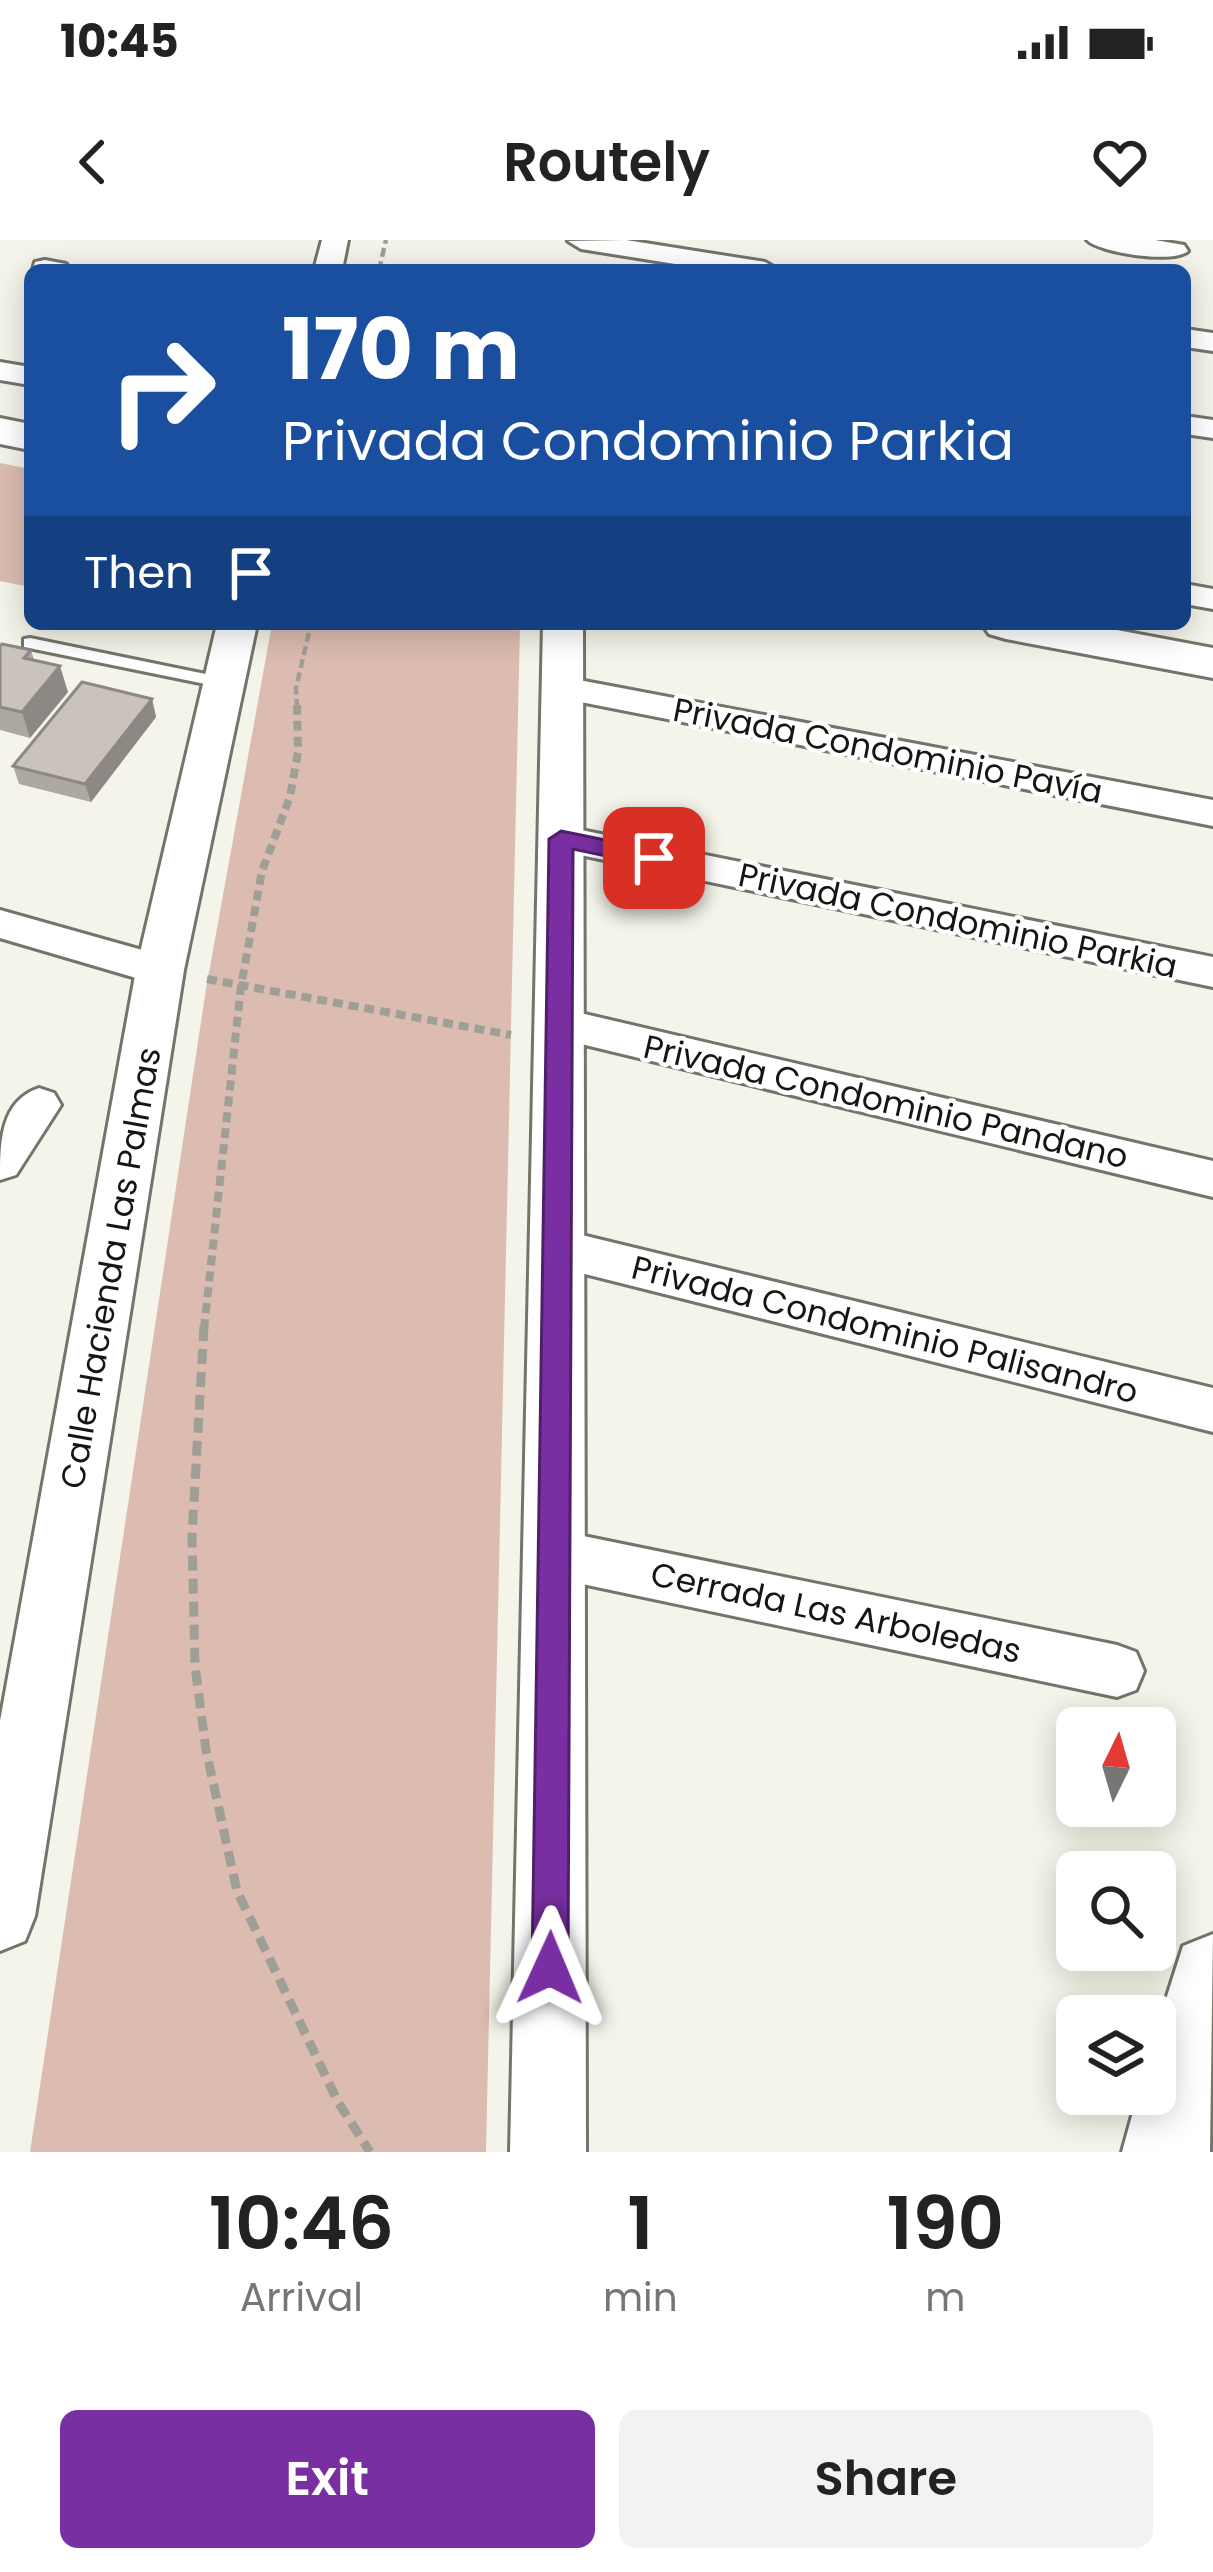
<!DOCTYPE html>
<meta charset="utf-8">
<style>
:root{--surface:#fff;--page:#f2f2f2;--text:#222;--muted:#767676;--accent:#792fa1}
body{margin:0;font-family:Poppins,sans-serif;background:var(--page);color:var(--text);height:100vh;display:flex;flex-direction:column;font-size:45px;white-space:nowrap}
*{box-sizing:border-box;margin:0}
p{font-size:39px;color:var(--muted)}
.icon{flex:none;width:66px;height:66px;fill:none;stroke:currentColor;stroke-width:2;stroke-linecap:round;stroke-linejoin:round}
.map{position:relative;height:1912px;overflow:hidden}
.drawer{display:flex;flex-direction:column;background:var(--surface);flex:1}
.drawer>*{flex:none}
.hud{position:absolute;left:24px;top:24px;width:1167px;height:366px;border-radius:18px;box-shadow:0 6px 30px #0003;background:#1a4fa0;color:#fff;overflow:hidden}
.needle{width:78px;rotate:5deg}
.fabs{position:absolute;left:1056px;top:1467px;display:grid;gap:24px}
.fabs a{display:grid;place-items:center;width:120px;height:120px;border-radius:18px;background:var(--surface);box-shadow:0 6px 30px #0003;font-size:60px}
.pin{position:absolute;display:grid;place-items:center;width:102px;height:102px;color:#fff;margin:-51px;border-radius:24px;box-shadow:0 6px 18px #0006}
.me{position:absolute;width:132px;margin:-66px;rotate:1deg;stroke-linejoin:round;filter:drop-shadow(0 0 9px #0008)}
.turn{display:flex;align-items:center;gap:42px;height:252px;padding:0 60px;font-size:54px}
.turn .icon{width:156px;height:156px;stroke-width:2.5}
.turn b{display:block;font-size:84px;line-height:102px}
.then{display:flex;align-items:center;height:114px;padding:0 60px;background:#0003;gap:24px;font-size:45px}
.eta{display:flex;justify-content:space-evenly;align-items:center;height:204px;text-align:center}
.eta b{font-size:72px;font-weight:600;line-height:84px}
.cta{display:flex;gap:24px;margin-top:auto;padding:24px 60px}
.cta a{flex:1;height:138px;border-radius:18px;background:var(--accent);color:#fff;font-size:48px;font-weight:600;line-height:138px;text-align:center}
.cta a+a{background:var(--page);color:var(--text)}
.status{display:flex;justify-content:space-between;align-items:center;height:84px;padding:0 60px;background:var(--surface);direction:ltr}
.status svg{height:33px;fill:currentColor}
header{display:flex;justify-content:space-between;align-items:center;height:156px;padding:0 60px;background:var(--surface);font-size:54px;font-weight:600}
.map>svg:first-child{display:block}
.green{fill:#dcbcb0}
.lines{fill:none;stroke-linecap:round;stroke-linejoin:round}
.service-casing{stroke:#74746b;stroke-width:6}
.minor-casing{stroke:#74746b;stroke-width:6}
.tertiary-casing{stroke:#74746b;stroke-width:6}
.secondary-casing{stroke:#74746b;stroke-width:6}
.path-far2{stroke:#9f9f97;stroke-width:4.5;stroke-dasharray:9 4.5;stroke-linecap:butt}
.path-far1{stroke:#9f9f97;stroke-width:8;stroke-dasharray:10 6;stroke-linecap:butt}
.path{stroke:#9f9f97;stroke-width:9;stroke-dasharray:15 8;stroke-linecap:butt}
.service{fill:#fff;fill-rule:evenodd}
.minor{fill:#fff;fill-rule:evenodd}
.tertiary{fill:#fff;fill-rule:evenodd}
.secondary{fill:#fff;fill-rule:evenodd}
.wall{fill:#ada8a1}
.shaded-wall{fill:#8d8883}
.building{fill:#c9c3bb;stroke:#8d8883;stroke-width:3}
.route{fill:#792fa1;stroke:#4f1f69;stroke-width:3}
.labels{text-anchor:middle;stroke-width:9;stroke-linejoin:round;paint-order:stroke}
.street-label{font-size:33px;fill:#151512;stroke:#fff}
</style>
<div class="status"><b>10:45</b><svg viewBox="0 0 49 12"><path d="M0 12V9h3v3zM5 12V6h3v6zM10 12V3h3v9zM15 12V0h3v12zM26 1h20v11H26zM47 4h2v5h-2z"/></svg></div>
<header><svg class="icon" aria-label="back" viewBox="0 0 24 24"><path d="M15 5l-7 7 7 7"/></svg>Routely<svg class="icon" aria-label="heart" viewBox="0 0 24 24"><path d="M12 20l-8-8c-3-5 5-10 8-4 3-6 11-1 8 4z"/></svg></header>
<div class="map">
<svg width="1213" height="1912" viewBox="0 0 1213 1912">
<rect width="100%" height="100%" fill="#f5f4ea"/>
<path class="green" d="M 0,223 L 30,229 L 30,347 L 0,341 Z
M 272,384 L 520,384 L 486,1912 L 30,1912 L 206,749 Z"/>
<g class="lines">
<defs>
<path id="service" d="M 30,398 L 225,438 L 233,443 L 225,448 L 24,407 L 24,399 Z"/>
<path id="minor" d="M 322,0 L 348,0 L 342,30 L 314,30 Z
M 626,0 L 765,22 L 779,30 L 713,30 L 581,9 L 568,1 Z
M 1087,0 L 1155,0 L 1184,5 L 1188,11 C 1174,24 1100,13 1087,0 Z
M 45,20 L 66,24 L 70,30 L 33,30 L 35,22 Z
M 1185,89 L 1213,93 L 1213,111 L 1185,107 Z
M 0,122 L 30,127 L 30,145 L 0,140 Z
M 1185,176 L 1213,180 L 1213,198 L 1185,194 Z
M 1185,344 L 1213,349 L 1213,369 L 1185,364 Z
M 563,437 L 1213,560 L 1213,586 L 550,456 L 545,448 L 550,440 Z
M 561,586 L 1213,717 L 1213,747 L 547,608 L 542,599 L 547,590 Z
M 0,670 L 174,719 L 180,730 L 174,741 L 160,745 L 0,698 Z
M 559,768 L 1213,921 L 1213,957 L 544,795 L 538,784 L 544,773 Z
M 39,848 L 54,853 L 61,865 L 16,935 L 0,940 C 0,903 0,861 39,848 Z
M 557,989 L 1213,1148 L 1213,1192 L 557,1027 L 541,1021 L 534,1008 L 541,995 Z
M 554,1290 L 1117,1405 L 1136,1412 L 1144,1431 L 1136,1450 L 1117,1457 L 554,1338 L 536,1331 L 528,1314 L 536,1297 Z"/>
<path id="tertiary" d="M 217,384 L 257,384 L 184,730 L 35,1676 L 25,1701 L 0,1711 L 0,1481 L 136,730 Z
M 543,384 L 583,384 L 586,1912 L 510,1912 Z"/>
<path id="secondary" d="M 0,178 L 30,184 L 30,210 L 0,204 Z
M 982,384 L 1085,384 L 1213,408 L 1213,438 L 1006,399 L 989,394 Z
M 1213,1694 L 1210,1912 L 1122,1912 L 1138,1854 L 1155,1854 L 1155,1794 L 1183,1706 Z"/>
</defs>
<use href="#service" class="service-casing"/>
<use href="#minor" class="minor-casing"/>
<use href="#tertiary" class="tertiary-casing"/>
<use href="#secondary" class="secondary-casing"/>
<path class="path-far2" d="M 379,30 L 386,0
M 297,468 L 296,448 L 311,384"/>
<path class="path-far1" d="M 207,739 L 511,795
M 204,1089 L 241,746 L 262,631 L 290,557 L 298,512 L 297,465"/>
<path class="path" d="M 204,1086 L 192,1295 L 195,1426 L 206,1510 L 237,1651 L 338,1862 L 370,1912"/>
<use href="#service" class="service"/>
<use href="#minor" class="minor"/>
<use href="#tertiary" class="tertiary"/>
<use href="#secondary" class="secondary"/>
</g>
<path class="wall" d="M 0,406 L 31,410 L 34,420 L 68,452 L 30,498 L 0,490 Z
M 152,459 L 156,477 L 91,562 L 19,544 L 13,526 Z"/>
<path class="shaded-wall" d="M 60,426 L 68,452 L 30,498 L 22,472 Z
M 152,459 L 156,477 L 91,562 L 85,544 Z"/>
<path class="building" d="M 2,404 L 31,410 L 24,418 L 60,426 L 22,472 L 0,467 L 0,406 Z
M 82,442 L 152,459 L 85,544 L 13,526 Z"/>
<path class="route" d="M 561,591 L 654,610 L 666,618 L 654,626 L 573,609 L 568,1728 L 563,1741 L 550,1746 L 537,1741 L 532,1728 L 549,599 Z"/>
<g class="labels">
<g class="street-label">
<text transform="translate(888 510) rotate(11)" y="12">Privada Condominio Pavía</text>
<text transform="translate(958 680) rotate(12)" y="12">Privada Condominio Parkia</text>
<text transform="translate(886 861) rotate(13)" y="12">Privada Condominio Pandano</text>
<text transform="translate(110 1028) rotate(-80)" y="12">Calle Hacienda Las Palmas</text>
<text transform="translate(885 1089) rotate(14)" y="12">Privada Condominio Palisandro</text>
<text transform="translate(836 1372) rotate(12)" y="12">Cerrada Las Arboledas</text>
</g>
</g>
</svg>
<div class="fabs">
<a><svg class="needle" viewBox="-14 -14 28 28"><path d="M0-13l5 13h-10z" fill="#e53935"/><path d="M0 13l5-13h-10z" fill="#767676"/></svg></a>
<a><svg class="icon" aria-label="search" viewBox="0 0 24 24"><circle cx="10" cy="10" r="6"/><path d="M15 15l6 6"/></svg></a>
<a><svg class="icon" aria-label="layers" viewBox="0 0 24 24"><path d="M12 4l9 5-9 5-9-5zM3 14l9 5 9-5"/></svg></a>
</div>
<div class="pin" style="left:654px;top:618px;background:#d93025"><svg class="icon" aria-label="arrive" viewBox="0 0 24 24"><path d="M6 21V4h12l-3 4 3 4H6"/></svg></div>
<svg class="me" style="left:550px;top:1728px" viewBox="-20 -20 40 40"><path d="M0-17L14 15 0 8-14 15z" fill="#792fa1" stroke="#fff" stroke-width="4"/></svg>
<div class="hud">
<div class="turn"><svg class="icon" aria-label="right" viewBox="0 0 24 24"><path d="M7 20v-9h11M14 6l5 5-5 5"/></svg><div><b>170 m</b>Privada Condominio Parkia</div></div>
<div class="then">Then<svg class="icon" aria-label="arrive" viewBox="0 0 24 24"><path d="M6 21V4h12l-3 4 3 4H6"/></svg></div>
</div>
</div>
<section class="drawer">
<div class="eta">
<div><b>10:46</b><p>Arrival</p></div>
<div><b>1</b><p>min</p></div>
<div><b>190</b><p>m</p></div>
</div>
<div class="cta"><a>Exit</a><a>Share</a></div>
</section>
